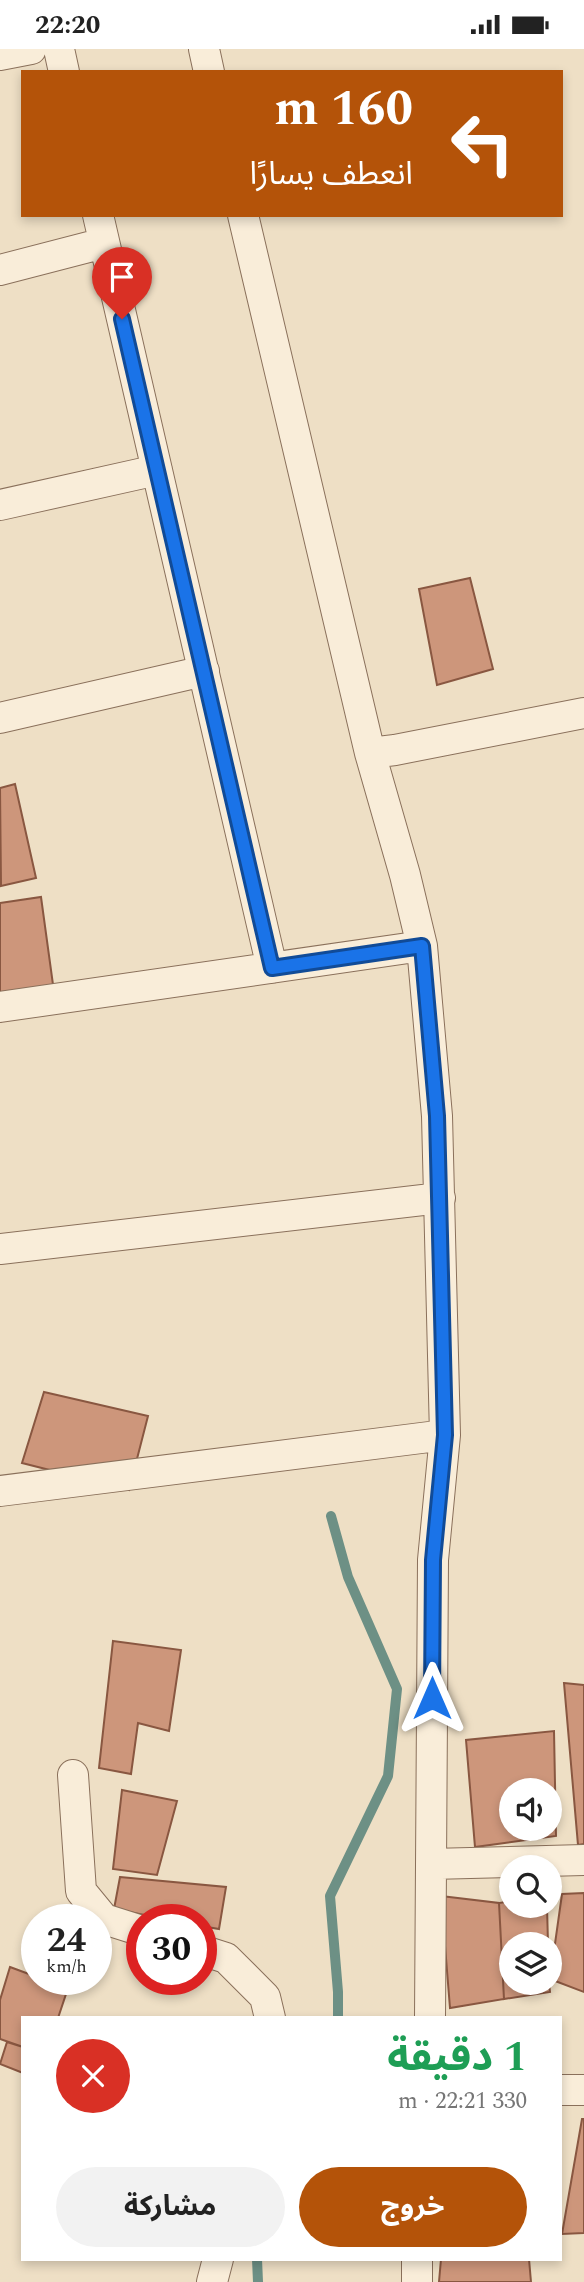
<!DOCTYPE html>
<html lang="ar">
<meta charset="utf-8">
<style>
:root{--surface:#fff;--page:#f2f2f2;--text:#222;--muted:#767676;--accent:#b45309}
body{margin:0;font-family:Spectral,"Noto Sans Arabic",serif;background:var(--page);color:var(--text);direction:rtl;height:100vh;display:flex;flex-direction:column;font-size:26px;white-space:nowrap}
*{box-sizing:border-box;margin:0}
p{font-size:23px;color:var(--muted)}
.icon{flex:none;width:38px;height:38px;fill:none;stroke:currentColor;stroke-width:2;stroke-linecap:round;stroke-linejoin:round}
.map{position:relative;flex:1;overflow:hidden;direction:ltr}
.details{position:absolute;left:21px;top:1967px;width:541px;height:245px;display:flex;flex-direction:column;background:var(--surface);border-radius:0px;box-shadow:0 4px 10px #0003;direction:rtl}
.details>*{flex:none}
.guide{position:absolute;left:21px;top:21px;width:542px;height:147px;border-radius:0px;box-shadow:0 4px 10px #0003;direction:rtl;background:#b45309;color:#fff;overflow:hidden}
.fabs{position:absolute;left:499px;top:1729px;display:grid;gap:14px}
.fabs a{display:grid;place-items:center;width:63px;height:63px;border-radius:50%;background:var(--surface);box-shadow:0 4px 10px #0003;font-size:35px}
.speed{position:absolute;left:21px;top:1855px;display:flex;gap:14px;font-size:35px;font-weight:700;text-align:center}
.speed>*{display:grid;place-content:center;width:91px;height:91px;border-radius:50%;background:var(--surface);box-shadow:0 4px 10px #0003;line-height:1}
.speed small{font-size:18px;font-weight:400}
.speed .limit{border:10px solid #d22;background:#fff;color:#111}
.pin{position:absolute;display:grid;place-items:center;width:60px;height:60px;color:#fff;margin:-72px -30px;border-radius:50% 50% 50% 0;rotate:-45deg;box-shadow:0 0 7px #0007}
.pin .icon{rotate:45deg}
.me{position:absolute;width:77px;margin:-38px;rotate:0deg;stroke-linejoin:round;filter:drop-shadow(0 0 5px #0008)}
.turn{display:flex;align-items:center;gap:24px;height:147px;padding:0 35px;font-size:32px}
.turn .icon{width:91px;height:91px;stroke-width:2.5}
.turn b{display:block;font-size:49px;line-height:60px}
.round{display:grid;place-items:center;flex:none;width:74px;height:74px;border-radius:37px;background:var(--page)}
.summary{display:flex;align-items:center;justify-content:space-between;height:119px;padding:0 35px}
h1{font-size:42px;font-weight:700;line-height:52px;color:#1e9e55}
.cta{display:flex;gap:14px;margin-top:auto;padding:14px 35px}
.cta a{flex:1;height:80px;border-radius:42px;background:var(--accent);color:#fff;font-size:28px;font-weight:700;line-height:80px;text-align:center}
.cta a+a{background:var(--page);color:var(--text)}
.status{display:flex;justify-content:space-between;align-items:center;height:49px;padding:0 35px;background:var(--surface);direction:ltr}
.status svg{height:19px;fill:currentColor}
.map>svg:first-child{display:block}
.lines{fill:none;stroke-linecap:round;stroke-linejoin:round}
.stream{stroke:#6d9085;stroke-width:10}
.building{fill:#cd967b;stroke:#895741;stroke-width:2;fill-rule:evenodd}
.minor-casing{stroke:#8a705b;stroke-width:32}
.minor{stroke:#f9edd9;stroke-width:30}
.route-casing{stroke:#114b97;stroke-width:18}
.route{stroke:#1a73e8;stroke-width:12}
</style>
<div class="status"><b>22:20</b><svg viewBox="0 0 49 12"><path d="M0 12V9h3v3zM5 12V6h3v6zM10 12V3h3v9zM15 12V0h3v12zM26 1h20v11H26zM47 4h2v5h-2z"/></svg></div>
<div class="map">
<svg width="584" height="2233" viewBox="0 0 584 2233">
<rect width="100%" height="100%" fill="#eedfc5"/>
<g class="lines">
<path class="stream" d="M 331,1467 L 348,1528 L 397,1640 L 388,1727 L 330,1847 L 338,1943 L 338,1969
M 257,2210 L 258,2233"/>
</g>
<path class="building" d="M 470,529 L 493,620 L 437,636 L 419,540 Z
M 15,735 L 36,829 L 1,837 L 0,739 Z
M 41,848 L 54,943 L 0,950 L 0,854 Z
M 44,1343 L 148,1367 L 129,1441 L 22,1414 Z
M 113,1592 L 181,1601 L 169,1682 L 138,1674 L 131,1725 L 99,1719 Z
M 564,1634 L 584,1636 L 584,1795 L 578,1796 Z
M 554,1682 L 556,1787 L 475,1798 L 466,1691 ZM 511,1741 L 550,1741 L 550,1780 L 511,1780 Z
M 122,1741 L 177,1752 L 157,1826 L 113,1820 Z
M 120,1828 L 226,1838 L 219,1880 L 201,1877 L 201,1871 L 170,1871 L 114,1860 Z
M 584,1844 L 584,1943 L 550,1930 L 562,1845 Z
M 441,1847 L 499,1854 L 504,1950 L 450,1959 Z
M 511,1852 L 511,1857 L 547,1857 L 548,1895 L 511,1895 L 511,1934 L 549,1934 L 550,1943 L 504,1950 L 499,1854 Z
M 10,1918 L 37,1928 L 37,1930 L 43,1930 L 68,1939 L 58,1969 L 23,1969 L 23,1998 L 0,1990 L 0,1951 Z
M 7,1993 L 23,1998 L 23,2024 L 0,2015 Z
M 582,2070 L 584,2070 L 584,2184 L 562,2185 Z
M 441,2210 L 529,2210 L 531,2233 L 439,2233 Z"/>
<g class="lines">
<defs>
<path id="minor" d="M 59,0 L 64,23
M 204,0 L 209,23
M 0,6 L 31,0
M 98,166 L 272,919
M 243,166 L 370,704 L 405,826 L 422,897 L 437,1067 L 445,1386 L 433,1511 L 430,1969
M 0,221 L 104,194
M 0,456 L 157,421
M 0,669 L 204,622
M 370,704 L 395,701 L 584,664
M 0,958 L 422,897
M 0,1200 L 440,1149
M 0,1442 L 445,1386
M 73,1726 L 81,1842 L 104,1870 L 142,1882
M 431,1815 L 584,1811
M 201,1901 L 226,1909 L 265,1948 L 270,1969
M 560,2041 L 584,2041
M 212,2233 L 218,2210
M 417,2233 L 417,2210"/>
</defs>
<use href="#minor" class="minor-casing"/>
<use href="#minor" class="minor"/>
</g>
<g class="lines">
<defs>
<path id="route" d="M 122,270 L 272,919 L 422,897 L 437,1067 L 445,1386 L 433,1511 L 432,1649"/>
</defs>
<use href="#route" class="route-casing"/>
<use href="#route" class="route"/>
</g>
</svg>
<div class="fabs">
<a><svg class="icon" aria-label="sound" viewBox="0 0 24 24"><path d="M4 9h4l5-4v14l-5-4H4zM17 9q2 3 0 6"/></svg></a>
<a><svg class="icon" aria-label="search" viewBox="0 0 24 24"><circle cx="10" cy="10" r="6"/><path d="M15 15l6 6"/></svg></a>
<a><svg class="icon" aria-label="layers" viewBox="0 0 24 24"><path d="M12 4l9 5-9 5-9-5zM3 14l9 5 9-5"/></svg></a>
</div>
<div class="speed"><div>24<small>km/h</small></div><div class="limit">30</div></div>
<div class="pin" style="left:122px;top:270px;background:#d93025"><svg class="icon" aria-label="arrive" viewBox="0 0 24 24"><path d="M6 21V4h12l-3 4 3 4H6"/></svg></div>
<svg class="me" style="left:432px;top:1649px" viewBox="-20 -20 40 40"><path d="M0-17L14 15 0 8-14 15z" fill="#1a73e8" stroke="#fff" stroke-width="4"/></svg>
<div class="guide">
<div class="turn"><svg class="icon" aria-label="left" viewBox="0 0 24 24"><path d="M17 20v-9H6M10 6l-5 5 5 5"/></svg><div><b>160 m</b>انعطف يسارًا</div></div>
</div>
<section class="details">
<div class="summary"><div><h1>1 دقيقة</h1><p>330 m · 22:21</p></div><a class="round" style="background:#d93025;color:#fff"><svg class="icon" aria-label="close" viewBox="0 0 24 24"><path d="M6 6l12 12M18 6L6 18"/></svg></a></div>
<div class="cta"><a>خروج</a><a>مشاركة</a></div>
</section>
</div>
